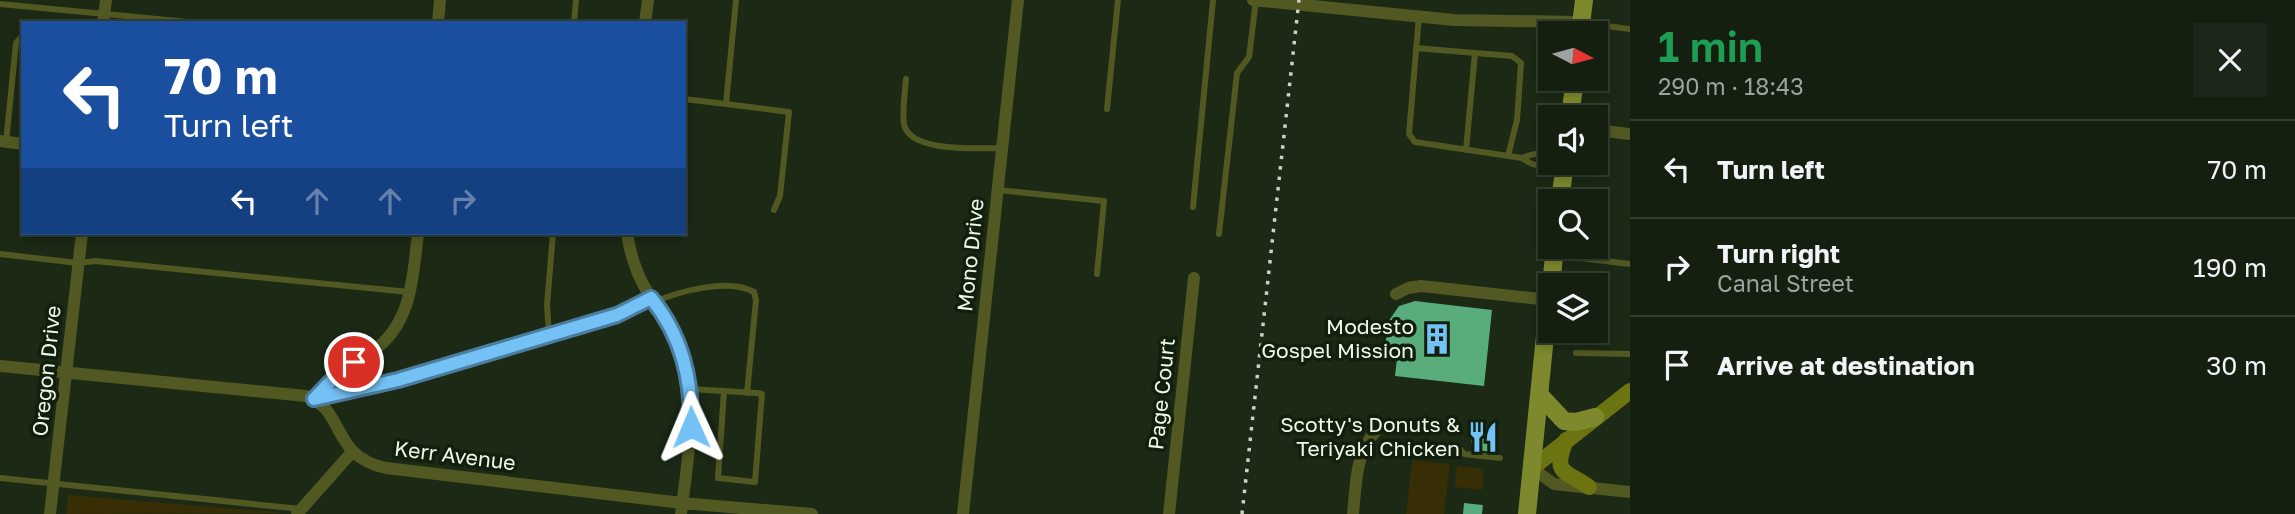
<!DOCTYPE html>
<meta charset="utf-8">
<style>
:root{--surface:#141f10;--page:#1d2719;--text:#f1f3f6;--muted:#9da29f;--line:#333d30}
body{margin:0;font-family:"Golos Text",sans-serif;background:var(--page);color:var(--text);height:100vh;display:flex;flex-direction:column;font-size:26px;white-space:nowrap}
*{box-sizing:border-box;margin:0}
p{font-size:23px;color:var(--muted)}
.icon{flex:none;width:38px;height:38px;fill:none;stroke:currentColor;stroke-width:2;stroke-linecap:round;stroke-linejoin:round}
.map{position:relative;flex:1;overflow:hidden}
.panel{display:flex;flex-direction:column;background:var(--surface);width:665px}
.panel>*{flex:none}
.banner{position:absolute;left:21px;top:21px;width:665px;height:214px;border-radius:0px;box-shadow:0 4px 10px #0003,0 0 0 2px var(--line);background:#1a4fa0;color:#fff;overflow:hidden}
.needle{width:46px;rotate:96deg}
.controls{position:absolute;left:1538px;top:21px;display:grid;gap:14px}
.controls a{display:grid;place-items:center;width:70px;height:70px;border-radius:0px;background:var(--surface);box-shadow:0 4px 10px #0003,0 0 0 2px var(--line);font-size:35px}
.pin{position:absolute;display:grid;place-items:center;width:60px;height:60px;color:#fff;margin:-30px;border:4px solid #fff;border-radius:50%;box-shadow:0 2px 7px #0007}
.me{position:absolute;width:77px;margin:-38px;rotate:359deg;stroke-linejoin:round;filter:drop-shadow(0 0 5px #0008)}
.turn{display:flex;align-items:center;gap:24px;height:147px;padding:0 28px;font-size:32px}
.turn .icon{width:91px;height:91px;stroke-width:2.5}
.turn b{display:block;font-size:49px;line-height:60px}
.lanes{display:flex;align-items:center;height:66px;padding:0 28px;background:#0003;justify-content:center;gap:35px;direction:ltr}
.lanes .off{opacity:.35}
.round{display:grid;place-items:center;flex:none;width:74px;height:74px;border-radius:0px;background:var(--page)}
.summary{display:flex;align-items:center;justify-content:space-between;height:119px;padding:0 28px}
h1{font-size:42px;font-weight:600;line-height:52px;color:#1e9e55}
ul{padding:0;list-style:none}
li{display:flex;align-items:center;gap:21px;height:98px;padding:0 28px;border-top:2px solid var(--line)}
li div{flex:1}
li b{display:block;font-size:26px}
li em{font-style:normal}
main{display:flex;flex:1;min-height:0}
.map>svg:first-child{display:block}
.green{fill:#382e05}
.building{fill:#59ad7d}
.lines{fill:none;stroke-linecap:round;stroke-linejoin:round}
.lane{stroke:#515822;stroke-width:6}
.street{stroke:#515822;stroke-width:12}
.secondary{stroke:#6b7411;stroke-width:16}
.primary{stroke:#7e892d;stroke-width:18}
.rail{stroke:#c9d4c6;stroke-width:3.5;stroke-dasharray:3.5 7;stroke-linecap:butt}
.route-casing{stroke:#4b7d9f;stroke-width:18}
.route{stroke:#73c1f5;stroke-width:12}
.labels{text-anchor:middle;stroke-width:7;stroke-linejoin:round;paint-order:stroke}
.street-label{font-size:21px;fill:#eef8eb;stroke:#121f0c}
.poi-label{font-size:21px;fill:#eef8eb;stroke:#121f0c;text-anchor:end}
</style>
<main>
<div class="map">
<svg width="1630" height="514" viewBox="0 0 1630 514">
<rect width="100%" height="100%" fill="#1b2915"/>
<path class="green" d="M 1412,460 L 1450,464 L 1444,514 L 1406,514 Z
M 1457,466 L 1484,469 L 1482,490 L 1455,487 Z
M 68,495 L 286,513 L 66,514 Z"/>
<path class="building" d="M 1415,301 L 1492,310 L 1484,386 L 1395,376 L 1397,358 L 1384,357 L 1388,322 L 1399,306 Z
M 1479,426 L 1496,428 L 1493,452 L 1476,450 L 1477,444 L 1471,443 L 1472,430 L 1478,430 Z
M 1464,503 L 1483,505 L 1482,514 L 1463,514 Z"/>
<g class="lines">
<path class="lane" d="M 0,4 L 199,23
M 1419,16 L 1409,134 L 1415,142 L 1522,158 C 1532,165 1539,168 1550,162
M 574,23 L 576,0
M 1583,23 L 1630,29
M 1416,48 L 1475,53 L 1466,150
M 1475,53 L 1512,56 L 1521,63 L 1517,120 L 1508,156
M 906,79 C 905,93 902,110 904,124 C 909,153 979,148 1002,148
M 684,99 L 726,104 L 736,0
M 726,104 L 789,112 L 780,196 L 774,210
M 1107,109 L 1118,0
M 6,142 L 16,43 L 23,35
M 1522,158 C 1534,153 1541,151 1550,162
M 998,190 L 1104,201 L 1097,274
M 1193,207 L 1213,0
M 1219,234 L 1237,73 L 1249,57 L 1256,0
M 0,254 L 78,263 L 95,261 L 409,292
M 1555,255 L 1630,264
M 654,302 C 680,291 728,278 754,292 L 756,300 L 747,393
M 549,335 L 547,305 L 553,233
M 1576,353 L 1630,354
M 690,389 L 757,393 L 762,394 L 755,482 L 718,478 L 724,391
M 319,398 L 398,380 L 616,315 L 651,298
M 1456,445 L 1464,454 L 1500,458
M 0,478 L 301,509"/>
<path class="street" d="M 1253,0 L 1454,20 L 1581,22
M 103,23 L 106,0
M 438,23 L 440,0
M 645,23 L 648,0
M 1596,130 L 1630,134
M 0,141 L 23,144
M 627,233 C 630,254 637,275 648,293 C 657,307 667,319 675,334 C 702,391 688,454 681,514
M 1396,294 L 1408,288 L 1421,286 L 1549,300
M 0,366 L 306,396 C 346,410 330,456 386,468 L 682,503 L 812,514
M 314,399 C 331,378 351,366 373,351 C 412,324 413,276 418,233
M 1532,468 L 1554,484 L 1630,492
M 50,514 L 82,233
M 297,514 L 352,452
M 963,514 L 1018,0
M 1169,514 L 1194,278
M 1353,514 C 1356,486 1355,454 1375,432"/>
<path class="secondary" d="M 1566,440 C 1552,475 1565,470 1589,487
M 1532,468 L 1630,391"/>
<path class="primary" d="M 1580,33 L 1584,0
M 1570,117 L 1575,79
M 1560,201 L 1565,163
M 1551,285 L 1555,247
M 1539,394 L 1564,421 L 1576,422 L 1595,417
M 1527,514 L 1550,287"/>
<path class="rail" d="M 1242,514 L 1299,0"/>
</g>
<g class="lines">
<defs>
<path id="route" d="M 354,362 L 338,374 L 314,399 L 398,380 L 617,315 L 651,298 C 682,336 692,379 691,427"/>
</defs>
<use href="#route" class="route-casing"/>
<use href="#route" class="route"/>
</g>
<defs>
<symbol id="building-bare" viewBox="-9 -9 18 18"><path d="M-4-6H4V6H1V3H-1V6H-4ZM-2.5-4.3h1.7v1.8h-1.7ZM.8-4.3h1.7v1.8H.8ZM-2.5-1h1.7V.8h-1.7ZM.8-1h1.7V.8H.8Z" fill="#73c1f5" stroke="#121f0c" stroke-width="2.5" paint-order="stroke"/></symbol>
<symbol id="restaurant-bare" viewBox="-9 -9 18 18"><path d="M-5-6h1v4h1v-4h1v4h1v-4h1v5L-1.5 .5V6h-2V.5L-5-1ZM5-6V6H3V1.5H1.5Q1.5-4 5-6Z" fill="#73c1f5" stroke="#121f0c" stroke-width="2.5" paint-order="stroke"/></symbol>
</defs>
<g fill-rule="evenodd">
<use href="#building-bare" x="1415" y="317" width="44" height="44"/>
<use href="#restaurant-bare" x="1461" y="415" width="44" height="44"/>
</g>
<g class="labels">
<g class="street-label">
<text transform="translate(971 255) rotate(-84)" y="7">Mono Drive</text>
<text transform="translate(47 371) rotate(-84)" y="7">Oregon Drive</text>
<text transform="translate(1162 394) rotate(-84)" y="7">Page Court</text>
<text transform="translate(455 456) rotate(7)" y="7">Kerr Avenue</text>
</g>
<g class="poi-label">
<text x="1414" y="334">Modesto<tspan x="1414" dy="24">Gospel Mission</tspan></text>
<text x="1460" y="432">Scotty's Donuts &amp;<tspan x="1460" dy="24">Teriyaki Chicken</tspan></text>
</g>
</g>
</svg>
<div class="controls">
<a><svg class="needle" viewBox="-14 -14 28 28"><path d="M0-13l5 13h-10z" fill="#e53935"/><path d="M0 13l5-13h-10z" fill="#9da29f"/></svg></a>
<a><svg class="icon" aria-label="sound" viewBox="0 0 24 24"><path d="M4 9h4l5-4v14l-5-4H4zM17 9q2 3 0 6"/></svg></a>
<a><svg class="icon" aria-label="search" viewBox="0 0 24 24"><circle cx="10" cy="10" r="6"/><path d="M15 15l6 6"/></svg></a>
<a><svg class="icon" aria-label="layers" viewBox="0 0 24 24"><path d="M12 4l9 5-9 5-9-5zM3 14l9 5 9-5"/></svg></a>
</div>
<div class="pin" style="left:354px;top:362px;background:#d93025"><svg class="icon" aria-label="arrive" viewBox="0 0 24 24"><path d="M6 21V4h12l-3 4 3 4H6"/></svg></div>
<svg class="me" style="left:691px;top:427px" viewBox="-20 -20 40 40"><path d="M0-17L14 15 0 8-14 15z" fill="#73c1f5" stroke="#fff" stroke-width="4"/></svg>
<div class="banner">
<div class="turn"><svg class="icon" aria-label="left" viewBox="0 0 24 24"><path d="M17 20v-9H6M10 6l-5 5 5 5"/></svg><div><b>70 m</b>Turn left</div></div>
<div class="lanes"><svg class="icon" aria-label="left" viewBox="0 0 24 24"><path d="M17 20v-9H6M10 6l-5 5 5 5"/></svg><svg class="icon off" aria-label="ahead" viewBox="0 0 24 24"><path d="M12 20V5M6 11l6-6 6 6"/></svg><svg class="icon off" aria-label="ahead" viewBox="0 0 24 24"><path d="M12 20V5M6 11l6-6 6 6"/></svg><svg class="icon off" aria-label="right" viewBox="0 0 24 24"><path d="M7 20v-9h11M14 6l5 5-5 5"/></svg></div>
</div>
</div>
<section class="panel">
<div class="summary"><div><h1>1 min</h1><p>290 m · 18:43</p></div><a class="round"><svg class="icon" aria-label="close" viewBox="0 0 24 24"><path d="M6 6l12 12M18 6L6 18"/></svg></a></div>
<ul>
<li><svg class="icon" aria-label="left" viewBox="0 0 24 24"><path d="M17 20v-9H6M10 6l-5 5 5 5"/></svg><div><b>Turn left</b></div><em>70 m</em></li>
<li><svg class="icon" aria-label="right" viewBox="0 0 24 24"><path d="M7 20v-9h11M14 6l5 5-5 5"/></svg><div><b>Turn right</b><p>Canal Street</p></div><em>190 m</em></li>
<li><svg class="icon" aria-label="arrive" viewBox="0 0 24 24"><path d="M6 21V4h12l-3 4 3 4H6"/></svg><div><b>Arrive at destination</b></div><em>30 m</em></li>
</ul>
</section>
</main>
